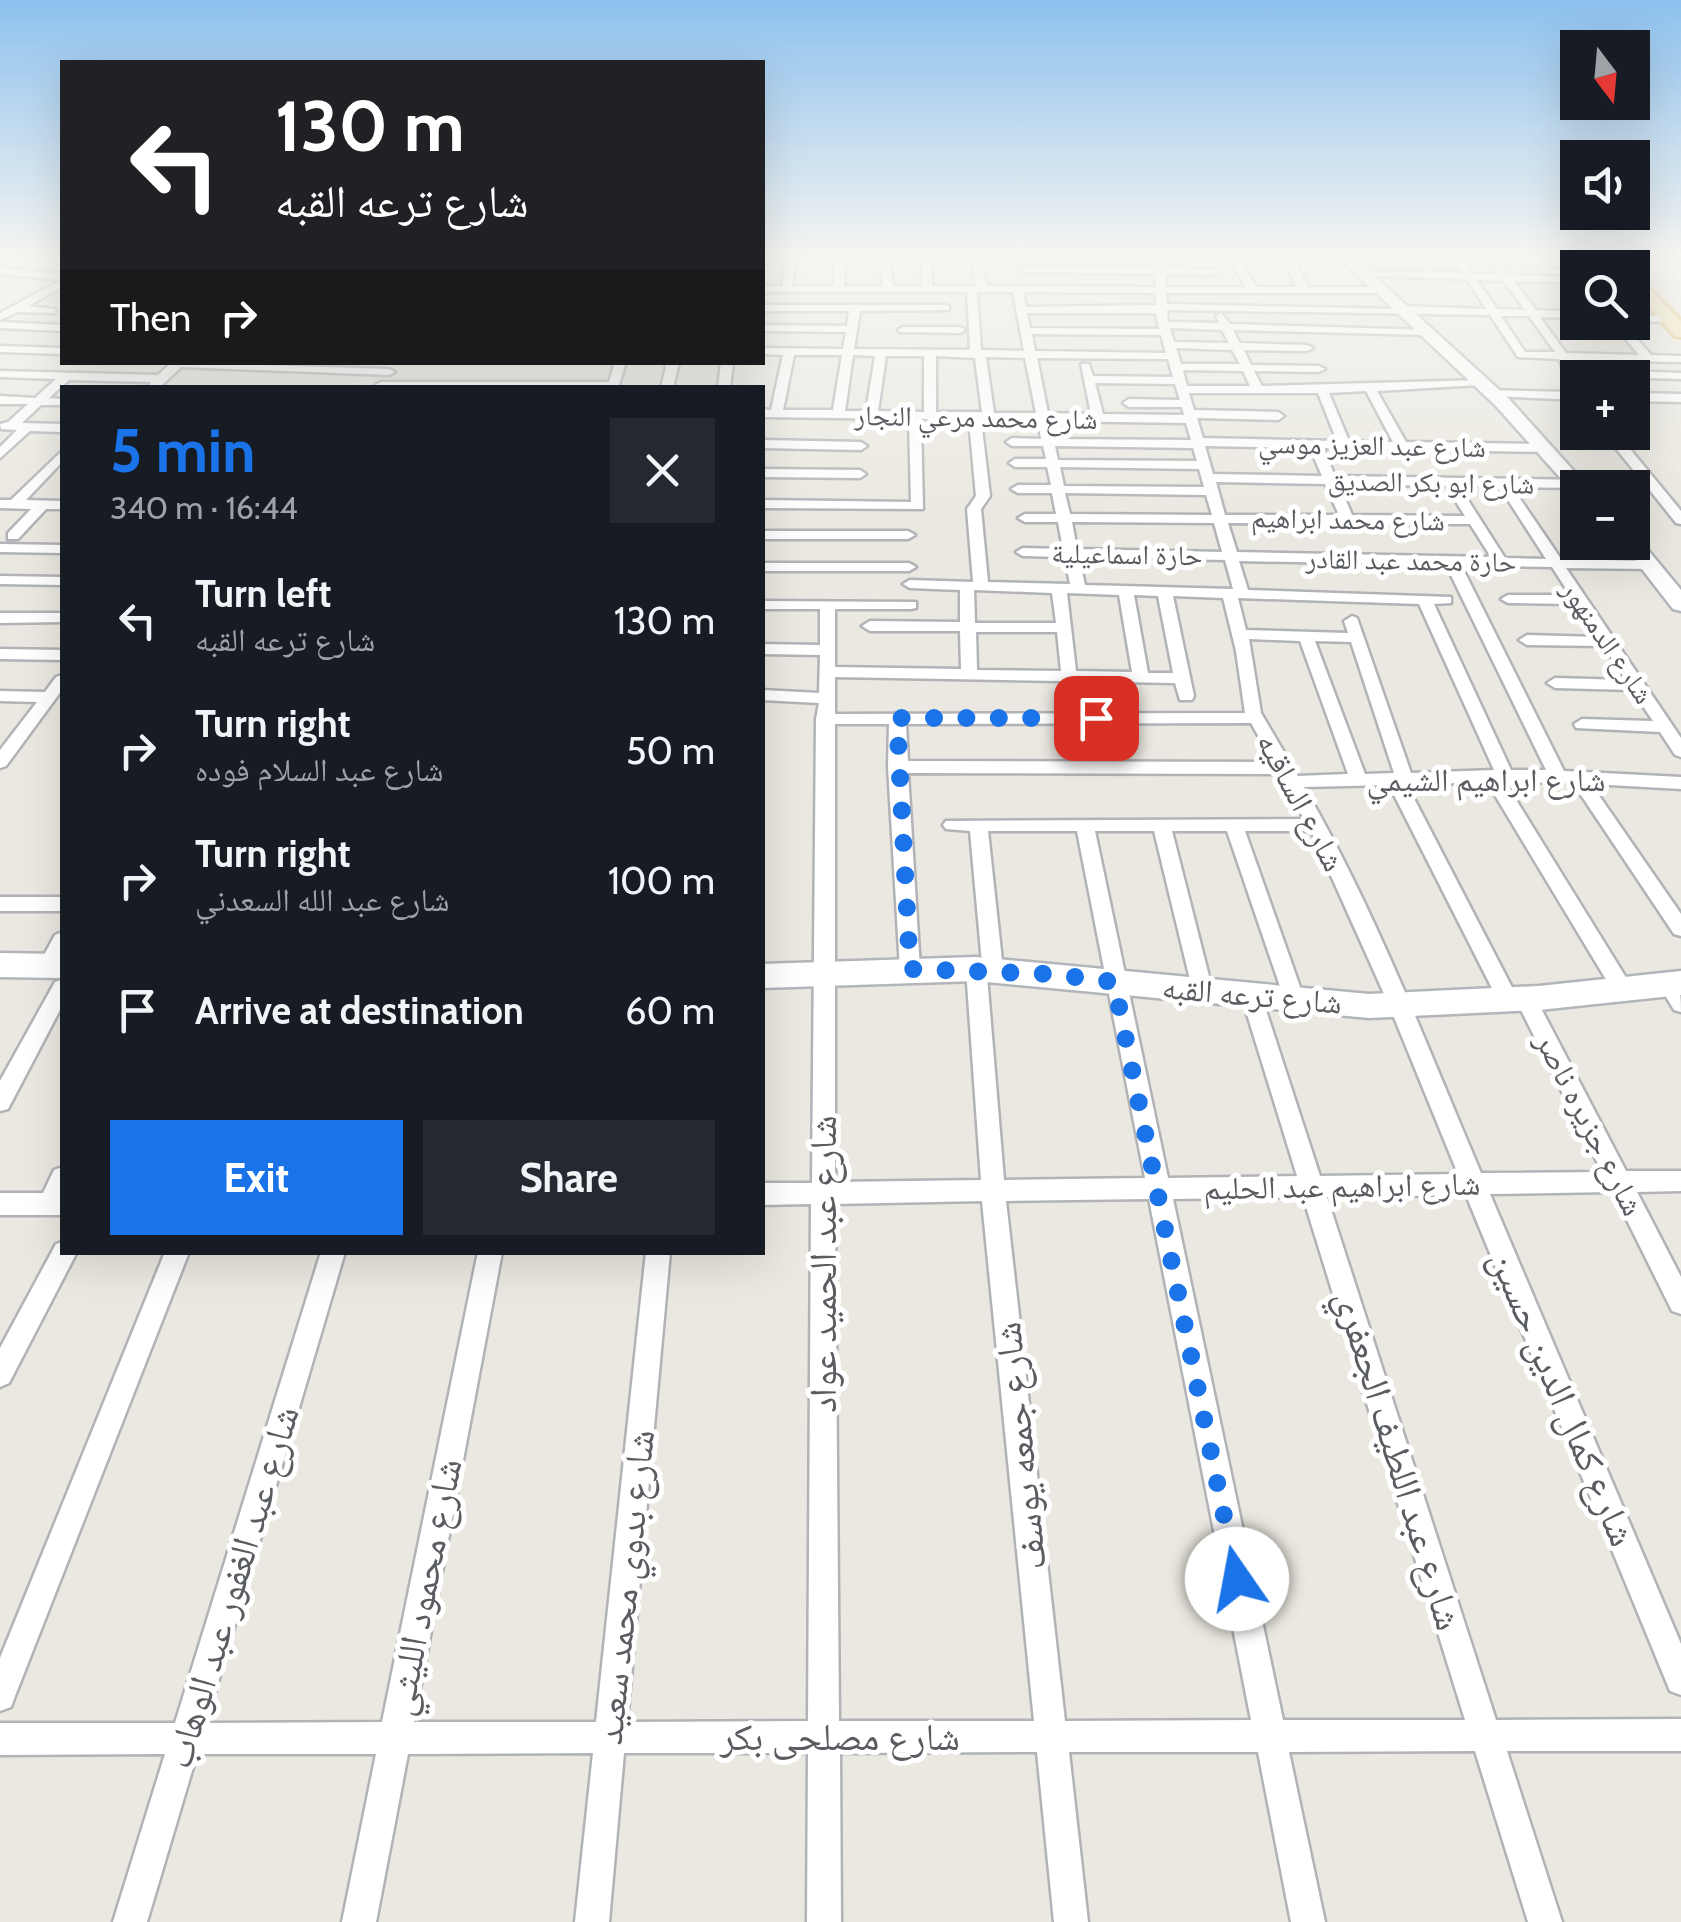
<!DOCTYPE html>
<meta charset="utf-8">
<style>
:root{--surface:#171b24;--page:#242831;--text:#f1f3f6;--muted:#9ea1a6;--accent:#1a73e8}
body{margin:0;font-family:Cabin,"Noto Naskh Arabic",sans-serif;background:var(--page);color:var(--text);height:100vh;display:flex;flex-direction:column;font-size:38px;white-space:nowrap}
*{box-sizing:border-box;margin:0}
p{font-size:32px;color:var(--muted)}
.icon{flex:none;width:55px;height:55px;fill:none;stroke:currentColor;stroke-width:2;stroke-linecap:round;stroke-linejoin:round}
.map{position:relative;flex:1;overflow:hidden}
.sheet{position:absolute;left:60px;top:385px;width:705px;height:870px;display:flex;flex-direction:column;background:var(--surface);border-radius:0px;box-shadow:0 10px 40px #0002}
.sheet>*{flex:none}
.hud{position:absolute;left:60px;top:60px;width:705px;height:305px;border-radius:0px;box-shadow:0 10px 40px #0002;background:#202124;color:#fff;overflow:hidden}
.needle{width:65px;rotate:164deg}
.controls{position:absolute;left:1560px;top:30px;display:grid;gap:20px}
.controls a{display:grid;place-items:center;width:90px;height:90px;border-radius:0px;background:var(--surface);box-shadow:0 10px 40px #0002;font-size:50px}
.pin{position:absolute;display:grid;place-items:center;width:85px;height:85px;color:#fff;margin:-42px;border-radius:20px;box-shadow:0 5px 15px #0006}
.me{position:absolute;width:110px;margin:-55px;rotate:348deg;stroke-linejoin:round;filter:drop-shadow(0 0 8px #0008)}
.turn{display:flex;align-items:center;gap:35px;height:210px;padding:0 50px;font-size:45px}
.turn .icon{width:130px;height:130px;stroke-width:2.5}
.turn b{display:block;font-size:70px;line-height:85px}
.then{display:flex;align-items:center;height:95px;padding:0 50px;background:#0003;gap:20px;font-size:38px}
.round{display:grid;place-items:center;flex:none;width:105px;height:105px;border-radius:0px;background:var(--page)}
.summary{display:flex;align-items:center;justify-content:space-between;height:170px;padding:0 50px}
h1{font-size:60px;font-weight:800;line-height:75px;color:var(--accent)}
.button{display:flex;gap:20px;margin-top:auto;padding:20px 50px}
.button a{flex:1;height:115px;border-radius:0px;background:var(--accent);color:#fff;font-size:40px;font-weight:800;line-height:115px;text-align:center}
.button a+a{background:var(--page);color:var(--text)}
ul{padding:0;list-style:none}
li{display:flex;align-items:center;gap:30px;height:130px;padding:0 50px}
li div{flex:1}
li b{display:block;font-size:38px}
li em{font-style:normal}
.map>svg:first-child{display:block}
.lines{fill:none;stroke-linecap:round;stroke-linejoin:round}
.street-casing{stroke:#b1b3b7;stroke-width:5}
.secondary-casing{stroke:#b2b5ba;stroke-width:5}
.primary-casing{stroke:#e3bb61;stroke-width:6}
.street{fill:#fff;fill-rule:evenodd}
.secondary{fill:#fff;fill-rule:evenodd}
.primary{fill:#f7e8a9;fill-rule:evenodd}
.route{stroke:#1a73e8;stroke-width:18;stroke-dasharray:0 32.4}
.labels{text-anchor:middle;stroke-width:10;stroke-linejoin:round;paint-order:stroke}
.far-street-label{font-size:28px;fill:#595c60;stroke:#fff}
.street-label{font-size:32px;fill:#595c60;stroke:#fff}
.near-street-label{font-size:38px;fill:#595c60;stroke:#fff}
</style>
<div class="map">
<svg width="1681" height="1922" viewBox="0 0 1681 1922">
<rect width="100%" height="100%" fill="#eae8e0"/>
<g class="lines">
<defs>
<path id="street" d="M 53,254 L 62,254 L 62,257 L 55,256 Z
M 762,254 L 770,254 L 762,265 Z
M 786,254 L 796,254 L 792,286 L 834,286 L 835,254 L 845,254 L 844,286 L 883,286 L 879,254 L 889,254 L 893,286 L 922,286 L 921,254 L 931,254 L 932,286 L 976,286 L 970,254 L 980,254 L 987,286 L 1156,287 L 1155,274 L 1024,272 L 1019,269 L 1024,266 L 1155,268 L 1150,254 L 1160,254 L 1165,268 L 1212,269 L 1217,272 L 1212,275 L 1165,274 L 1166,287 L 1246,287 L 1226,254 L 1236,254 L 1256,287 L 1297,287 L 1281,254 L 1291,254 L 1308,287 L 1380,287 L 1385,290 L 1380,293 L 1166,293 L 1167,304 L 1399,309 L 1404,306 L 1486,309 L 1467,279 L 1364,276 L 1360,271 L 1424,272 L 1413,254 L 1423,254 L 1434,272 L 1463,273 L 1450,254 L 1460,254 L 1473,274 L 1500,274 L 1485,254 L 1495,254 L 1498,258 L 1622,263 L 1626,268 L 1502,264 L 1510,275 L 1578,277 L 1578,283 L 1514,281 L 1536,310 L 1578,312 L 1578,318 L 1540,317 L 1566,353 L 1639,355 L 1611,322 L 1622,322 L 1651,355 L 1681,356 L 1681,362 L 1570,360 L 1574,369 L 1681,373 L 1681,379 L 1577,376 L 1578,400 L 1491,396 L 1485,392 L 1487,390 L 1571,392 L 1559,359 L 1518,357 L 1490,315 L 1167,310 L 1168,322 L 1219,323 L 1216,316 L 1221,313 L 1230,324 L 1429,330 L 1430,332 L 1425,335 L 1233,330 L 1240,343 L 1307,345 L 1313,348 L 1307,351 L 1244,350 L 1251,365 L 1319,366 L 1325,369 L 1319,372 L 1254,371 L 1262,386 L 1483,380 L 1485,382 L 1479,385 L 1377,391 L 1406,442 L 1547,444 L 1553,448 L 1547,452 L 1323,448 L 1335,476 L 1642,481 L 1603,432 L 1616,432 L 1681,511 L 1681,524 L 1676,523 L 1649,489 L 1512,487 L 1561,559 L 1650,561 L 1657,565 L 1650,569 L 1566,568 L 1681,738 L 1681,757 L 1675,755 L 1660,732 L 1576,728 L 1574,724 L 1582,719 L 1653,721 L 1632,690 L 1555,688 L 1547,683 L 1555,678 L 1626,680 L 1604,646 L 1527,645 L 1519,640 L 1527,635 L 1598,637 L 1576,604 L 1508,603 L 1501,599 L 1508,595 L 1570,595 L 1552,567 L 1461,565 L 1564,771 L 1681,777 L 1681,789 L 1591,784 L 1681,914 L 1681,936 L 1674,934 L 1573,783 L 1505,782 L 1630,984 L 1633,990 L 1630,996 L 1616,996 L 1487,782 L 1407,785 L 1517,997 L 1526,991 L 1533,993 L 1626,1171 L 1681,1171 L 1681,1191 L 1637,1192 L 1681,1277 L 1681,1314 L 1672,1311 L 1613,1192 L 1490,1194 L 1681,1644 L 1681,1695 L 1670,1691 L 1466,1195 L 1327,1197 L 1496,1720 L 1681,1719 L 1681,1751 L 1507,1751 L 1562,1922 L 1528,1922 L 1475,1751 L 1289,1752 L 1325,1922 L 1291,1922 L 1258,1752 L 1069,1752 L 1088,1922 L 1054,1922 L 1037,1752 L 840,1753 L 841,1922 L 807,1922 L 808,1753 L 624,1753 L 609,1922 L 575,1922 L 593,1753 L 408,1754 L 376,1922 L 342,1922 L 376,1754 L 197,1754 L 147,1922 L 113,1922 L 165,1754 L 0,1755 L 0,1723 L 175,1723 L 321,1252 L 345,1252 L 206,1723 L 382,1722 L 478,1252 L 502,1252 L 414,1722 L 596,1722 L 646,1252 L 670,1252 L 627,1722 L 808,1721 L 811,1204 L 762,1205 L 762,1183 L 812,1183 L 816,719 L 819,703 L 762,700 L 762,690 L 819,693 L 820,655 L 762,654 L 762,644 L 820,645 L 820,609 L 762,609 L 762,601 L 916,602 L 916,608 L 911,609 L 835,609 L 835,667 L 961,669 L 960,631 L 870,631 L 862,626 L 870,621 L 960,622 L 960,590 L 910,588 L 903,584 L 910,580 L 973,582 L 967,509 L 976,496 L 969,420 L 921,419 L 923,509 L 762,508 L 762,500 L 911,502 L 909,419 L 762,417 L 762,409 L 771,410 L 783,355 L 762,354 L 762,348 L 843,349 L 846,332 L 762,331 L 762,325 L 847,326 L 849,311 L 762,311 L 762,305 L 945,305 L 949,306 L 949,310 L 860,311 L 854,349 L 970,350 L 967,292 L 762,292 L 762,286 L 782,286 ZM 1477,280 L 1504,281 L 1525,310 L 1497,309 ZM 977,292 L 1013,292 L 1024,351 L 981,350 ZM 1023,292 L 1156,293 L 1156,305 L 1026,307 ZM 1027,313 L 1156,313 L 1159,329 L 1030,328 ZM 1501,316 L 1529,316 L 1555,352 L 1525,352 ZM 1170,328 L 1222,330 L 1229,343 L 1174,342 ZM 1032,334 L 1161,335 L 1166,353 L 1035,351 ZM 1176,348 L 1232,350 L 1240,364 L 1181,364 ZM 794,355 L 842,355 L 833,410 L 783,410 ZM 853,355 L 875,356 L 866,411 L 845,411 ZM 886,356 L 924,356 L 924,412 L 878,411 ZM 936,356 L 975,358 L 982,412 L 936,412 ZM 986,357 L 1025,358 L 1036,413 L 994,413 ZM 1037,358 L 1168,359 L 1173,377 L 1093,376 L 1089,364 L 1081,364 L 1091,414 L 1048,413 ZM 1183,370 L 1243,371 L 1250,386 L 1187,386 ZM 1095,383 L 1175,384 L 1180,400 L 1129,399 L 1123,403 L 1129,407 L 1182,407 L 1184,415 L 1103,414 ZM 1366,391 L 1393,442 L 1349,441 L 1329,393 ZM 1189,393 L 1318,393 L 1337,441 L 1203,438 L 1197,418 L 1278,420 L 1284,416 L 1278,412 L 1194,410 ZM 981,420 L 1038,420 L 1041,439 L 1012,438 L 1006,442 L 1012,446 L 1043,446 L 1046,459 L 1015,459 L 1009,463 L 1015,467 L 1047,467 L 1051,485 L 1018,485 L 1011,489 L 1018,493 L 1052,493 L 1056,514 L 1025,514 L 1018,518 L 1025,522 L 1058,522 L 1063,549 L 1023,548 L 1016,552 L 1023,556 L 1065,557 L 1070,584 L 988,582 L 981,509 L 990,496 ZM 1050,421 L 1186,423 L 1191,440 L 1054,439 ZM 1055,446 L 1193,448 L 1197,461 L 1058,460 ZM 1205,446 L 1310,448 L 1322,476 L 1213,474 ZM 1060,467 L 1199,469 L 1204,487 L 1064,486 ZM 1216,482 L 1325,484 L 1339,515 L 1225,515 ZM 1339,484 L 1446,486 L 1465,516 L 1352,515 ZM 1459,486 L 1499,486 L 1546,559 L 1505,558 ZM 1065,493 L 1206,495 L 1212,515 L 1070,514 ZM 1072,522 L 1214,523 L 1222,552 L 1077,549 ZM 1228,523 L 1470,524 L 1491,557 L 1237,552 ZM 1079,557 L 1225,560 L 1233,589 L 1085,585 ZM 1239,561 L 1446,565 L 1546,770 L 1511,770 L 1434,604 L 1451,603 L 1451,597 L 1248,590 ZM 974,590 L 1052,593 L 1056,623 L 975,623 ZM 1067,593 L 1119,595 L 1132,672 L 1076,671 ZM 1134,595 L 1158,596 L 1173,673 L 1148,673 ZM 1173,596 L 1223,598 L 1236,651 L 1245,713 L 835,714 L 835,677 L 1175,683 L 1180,700 L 1192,700 L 1194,696 ZM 1238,598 L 1419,604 L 1494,770 L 1411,773 L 1357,618 L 1352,616 L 1344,621 L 1348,633 L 1246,630 ZM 976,632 L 1057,632 L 1061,671 L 977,670 ZM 1249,639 L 1300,641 L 1348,774 L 1298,776 L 1261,713 ZM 1315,641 L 1351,642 L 1394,773 L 1365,774 ZM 1251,723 L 1273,762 L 908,761 L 906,724 ZM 835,724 L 889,724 L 888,767 L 900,969 L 903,975 L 917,975 L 920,969 L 908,773 L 1279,774 L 1304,819 L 946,821 L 943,825 L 946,829 L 970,831 L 982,963 L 969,963 L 966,969 L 981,1180 L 835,1182 ZM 1389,785 L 1501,1006 L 1508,1008 L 1517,1002 L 1602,1172 L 1481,1173 C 1426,1044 1375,909 1304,787 ZM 988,831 L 1077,831 L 1145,1178 L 1004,1180 L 987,976 L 1000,976 L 1003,970 ZM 1095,831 L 1154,831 L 1193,992 L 1196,998 L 1210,998 L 1213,992 L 1172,831 L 1227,831 L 1285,1001 L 1288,1007 L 1302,1007 L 1305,1001 L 1245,831 L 1311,831 L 1389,1005 L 1458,1174 L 1320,1176 L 1262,998 L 1259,992 L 1245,992 L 1242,998 L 1297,1176 L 1168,1178 ZM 1303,1197 L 1465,1720 L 1283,1720 L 1173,1199 ZM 1149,1199 L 1251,1720 L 1065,1721 L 1006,1201 ZM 982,1201 L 1034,1721 L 839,1721 L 835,1204 Z
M 0,268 L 62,274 L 62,287 L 28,306 L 55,309 L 55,313 L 18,312 L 0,320 L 0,313 L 62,280 L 0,274 Z
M 1632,315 L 1669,316 L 1674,319 L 1669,322 L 1632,321 Z
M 0,322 L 62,325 L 62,331 L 0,328 Z
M 903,327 L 960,327 L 965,330 L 960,333 L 899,332 L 898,330 Z
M 0,346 L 62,348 L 62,354 L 0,352 Z
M 172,362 L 389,369 L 395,372 L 389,375 L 181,367 L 159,388 L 147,388 L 151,382 L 69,380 L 49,398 L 62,399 L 62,405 L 41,405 L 22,423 L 62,424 L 62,432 L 30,431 L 0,458 L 0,447 L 17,430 L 1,429 L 0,424 L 8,422 L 28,404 L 0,404 L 0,396 L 35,398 L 56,379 L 0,377 L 0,371 L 158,375 Z
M 615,362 L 626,362 L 618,388 L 375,385 L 381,382 L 609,382 Z
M 667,362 L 679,362 L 673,388 L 661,388 Z
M 721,362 L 733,362 L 730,388 L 718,388 Z
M 1632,393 L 1681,394 L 1681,402 L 1632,401 Z
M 762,440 L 861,442 L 867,446 L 861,450 L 762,448 Z
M 62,451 L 62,462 L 26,500 L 62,501 L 62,509 L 46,509 L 18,539 L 8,539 L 8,533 L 31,509 L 0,508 L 0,500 L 11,500 Z
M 762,469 L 860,470 L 866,474 L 860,478 L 762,477 Z
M 762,531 L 908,531 L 915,535 L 908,539 L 762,539 Z
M 0,544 L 62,545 L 62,553 L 0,552 Z
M 762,563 L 909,563 L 916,567 L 909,571 L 762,571 Z
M 0,576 L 62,577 L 62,585 L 0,584 Z
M 0,613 L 62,613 L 62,622 L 0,623 Z
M 0,649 L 62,650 L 62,660 L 0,659 Z
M 62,675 L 62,690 L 6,766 L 0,768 L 0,750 L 37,702 L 0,701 L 0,691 L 45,692 L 56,677 Z
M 0,897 L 62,897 L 62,911 L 0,911 Z
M 62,932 L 62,958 L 55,972 L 41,972 L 38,966 L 55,935 Z
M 1669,977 C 1681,982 1681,998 1681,1012 L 1674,1010 L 1659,985 L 1662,979 Z
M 62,980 L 62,1006 L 8,1109 L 0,1111 L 0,1081 L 55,982 Z
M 62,1167 L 62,1215 L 0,1215 L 0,1193 L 43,1193 L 54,1170 Z
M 62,1242 L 62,1252 L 77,1252 L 9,1383 L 0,1387 L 0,1348 L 56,1244 Z
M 165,1252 L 189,1252 L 15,1696 L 11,1707 L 0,1711 L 0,1658 Z"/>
<path id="secondary" d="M 0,254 L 22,254 L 0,262 Z
M 1335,254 L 1350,254 L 1508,398 L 1589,488 L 1578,488 L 1578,493 L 1573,492 L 1496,406 Z
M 1632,536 L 1638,538 L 1681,590 L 1681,611 L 1673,609 L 1621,542 L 1632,542 Z
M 0,953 L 62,954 L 62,978 L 0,977 Z
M 976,957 L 1369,994 L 1539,986 L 1681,971 L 1681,995 L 1539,1010 L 1369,1018 L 976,981 L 762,988 L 762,964 Z"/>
<path id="primary" d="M 1632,272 L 1681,321 L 1681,337 L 1675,336 L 1632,288 Z"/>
</defs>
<use href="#street" class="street-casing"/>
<use href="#secondary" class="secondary-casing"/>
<use href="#primary" class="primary-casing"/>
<use href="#street" class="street"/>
<use href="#secondary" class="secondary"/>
<use href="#primary" class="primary"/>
</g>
<linearGradient id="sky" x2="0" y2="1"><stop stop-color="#8dc1ee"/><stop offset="0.49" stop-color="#f6f5f1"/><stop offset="1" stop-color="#f6f5f1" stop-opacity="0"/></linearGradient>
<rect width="1681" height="523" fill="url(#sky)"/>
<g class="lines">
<path class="route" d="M 1096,718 L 897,718 L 910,969 L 1052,974 L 1114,982 L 1237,1579"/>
</g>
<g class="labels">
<g class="far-street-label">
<text transform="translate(976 417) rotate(1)" y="10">شارع محمد مرعي النجار</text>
<text transform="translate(1372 445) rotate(1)" y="10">شارع عبد العزيز موسي</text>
<text transform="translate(1431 482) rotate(1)" y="10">شارع ابو بكر الصديق</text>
<text transform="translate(1348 519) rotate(1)" y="10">شارع محمد ابراهيم</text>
<text transform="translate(1127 554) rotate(1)" y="10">حارة اسماعيلية</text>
<text transform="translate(1411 560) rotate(1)" y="10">حارة محمد عبد القادر</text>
<text transform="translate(1608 642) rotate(56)" y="10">شارع الدمنهور</text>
</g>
<g class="street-label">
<text x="1486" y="791">شارع ابراهيم الشيمي</text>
<text transform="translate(1301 802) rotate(62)" y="11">شارع الساقيه</text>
<text transform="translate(1252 995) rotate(5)" y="11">شارع ترعه القبه</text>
<text transform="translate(1590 1124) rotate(63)" y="11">شارع جزيره ناصر</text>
<text transform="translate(1342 1186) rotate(-1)" y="11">شارع ابراهيم عبد الحليم</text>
</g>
<g class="near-street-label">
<text transform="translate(823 1264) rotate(-90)" y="13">شارع عبد الحميد عواد</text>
<text transform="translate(1563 1398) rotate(67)" y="13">شارع كمال الدين حسين</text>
<text transform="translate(1020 1446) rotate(-96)" y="13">شارع جمعه يوسف</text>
<text transform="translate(1399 1460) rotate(73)" y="13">شارع عبد اللطيف الجعفري</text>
<text transform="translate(232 1587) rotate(-73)" y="13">شارع عبد الغفور عبد الوهاب</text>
<text transform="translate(424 1587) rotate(-79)" y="13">شارع محمود الليثي</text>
<text transform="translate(625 1587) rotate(-84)" y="13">شارع بدوي محمد سعيد</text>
<text x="840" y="1750">شارع مصلحى بكر</text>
</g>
</g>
</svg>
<div class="controls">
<a><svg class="needle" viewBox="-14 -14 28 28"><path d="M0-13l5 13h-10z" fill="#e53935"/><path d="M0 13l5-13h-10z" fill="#9ea1a6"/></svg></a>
<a><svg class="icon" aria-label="sound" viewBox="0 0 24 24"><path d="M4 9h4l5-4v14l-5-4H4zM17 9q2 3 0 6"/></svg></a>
<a><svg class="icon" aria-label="search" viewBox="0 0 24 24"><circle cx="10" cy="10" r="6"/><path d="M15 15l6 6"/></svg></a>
<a>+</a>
<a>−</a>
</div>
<div class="pin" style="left:1096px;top:718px;background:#d93025"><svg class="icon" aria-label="arrive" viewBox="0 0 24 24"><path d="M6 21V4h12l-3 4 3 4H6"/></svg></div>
<svg class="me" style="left:1237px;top:1579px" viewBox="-20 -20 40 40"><circle r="19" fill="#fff"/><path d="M0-13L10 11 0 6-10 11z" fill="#1a73e8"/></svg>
<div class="hud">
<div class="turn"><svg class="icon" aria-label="left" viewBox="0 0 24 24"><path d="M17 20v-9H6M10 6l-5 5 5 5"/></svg><div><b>130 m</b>شارع ترعه القبه</div></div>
<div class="then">Then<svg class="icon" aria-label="right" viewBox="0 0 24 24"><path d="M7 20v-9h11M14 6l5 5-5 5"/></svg></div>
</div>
<section class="sheet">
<div class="summary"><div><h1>5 min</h1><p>340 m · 16:44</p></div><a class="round"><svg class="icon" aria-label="close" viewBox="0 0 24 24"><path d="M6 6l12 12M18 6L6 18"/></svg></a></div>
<ul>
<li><svg class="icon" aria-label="left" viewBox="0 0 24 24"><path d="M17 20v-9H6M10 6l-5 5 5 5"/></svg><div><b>Turn left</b><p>شارع ترعه القبه</p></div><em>130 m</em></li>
<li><svg class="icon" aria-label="right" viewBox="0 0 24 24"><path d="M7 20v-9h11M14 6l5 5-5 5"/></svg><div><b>Turn right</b><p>شارع عبد السلام فوده</p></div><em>50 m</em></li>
<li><svg class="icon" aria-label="right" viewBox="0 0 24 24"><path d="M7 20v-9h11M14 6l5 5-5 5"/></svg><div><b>Turn right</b><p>شارع عبد الله السعدني</p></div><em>100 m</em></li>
<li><svg class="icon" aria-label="arrive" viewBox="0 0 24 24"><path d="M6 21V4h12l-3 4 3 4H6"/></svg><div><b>Arrive at destination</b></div><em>60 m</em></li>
</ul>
<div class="button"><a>Exit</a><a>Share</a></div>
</section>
</div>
